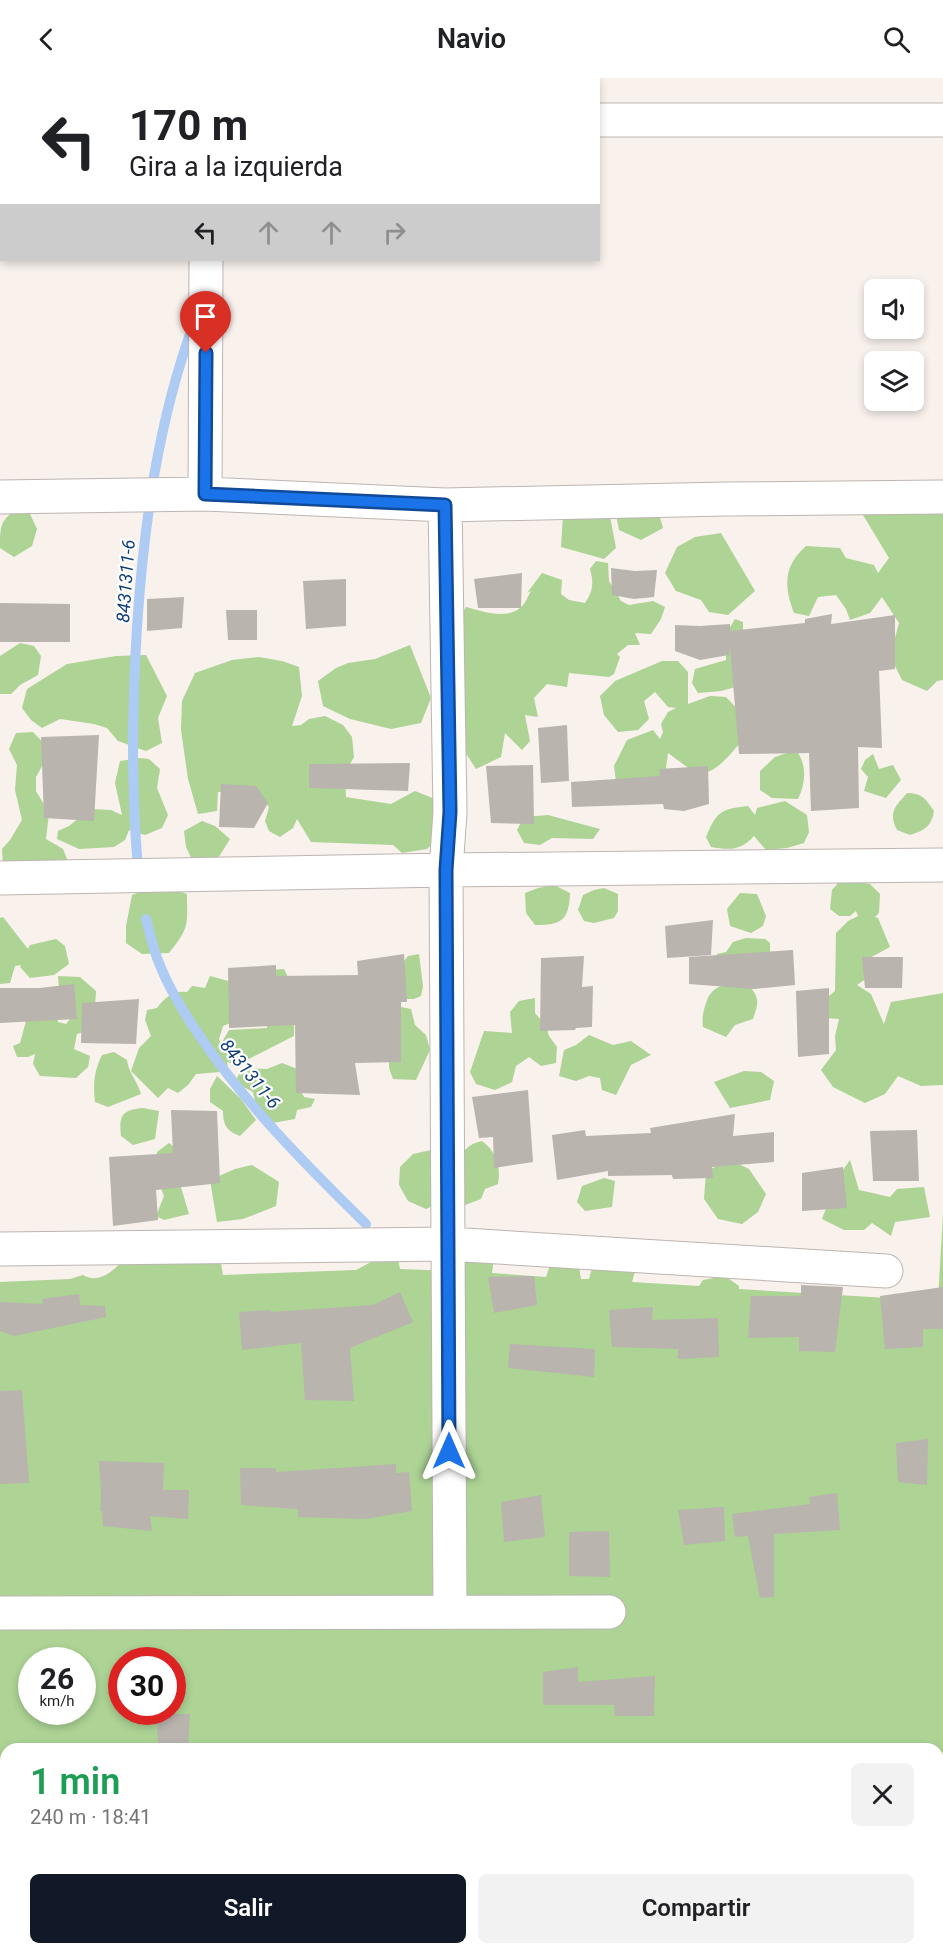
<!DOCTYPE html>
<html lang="es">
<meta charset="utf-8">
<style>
:root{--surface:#fff;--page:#f2f2f2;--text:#202124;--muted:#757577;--accent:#111827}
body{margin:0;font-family:Roboto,sans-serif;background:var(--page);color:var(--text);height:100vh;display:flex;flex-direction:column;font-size:22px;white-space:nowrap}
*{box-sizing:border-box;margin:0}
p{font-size:20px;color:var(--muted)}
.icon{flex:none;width:33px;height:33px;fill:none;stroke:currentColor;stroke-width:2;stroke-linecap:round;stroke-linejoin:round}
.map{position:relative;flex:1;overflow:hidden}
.side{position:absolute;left:0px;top:1665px;width:944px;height:212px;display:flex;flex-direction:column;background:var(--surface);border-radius:18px 18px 0 0;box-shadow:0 3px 9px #0003}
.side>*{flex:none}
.guide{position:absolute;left:0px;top:0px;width:600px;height:183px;box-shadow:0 3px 9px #0003;background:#fff;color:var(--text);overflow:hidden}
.fabs{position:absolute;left:864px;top:201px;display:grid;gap:12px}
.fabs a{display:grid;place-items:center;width:60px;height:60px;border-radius:9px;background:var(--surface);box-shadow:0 3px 9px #0003;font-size:30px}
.speed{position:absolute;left:18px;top:1569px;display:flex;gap:12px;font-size:30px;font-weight:700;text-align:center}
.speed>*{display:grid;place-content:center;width:78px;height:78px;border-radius:50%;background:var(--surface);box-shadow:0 3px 9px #0003;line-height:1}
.speed small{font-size:15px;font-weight:400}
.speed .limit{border:9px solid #d22;background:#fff;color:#111}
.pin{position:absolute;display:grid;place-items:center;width:51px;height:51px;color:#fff;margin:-62px -26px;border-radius:50% 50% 50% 0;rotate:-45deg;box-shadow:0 0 6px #0007}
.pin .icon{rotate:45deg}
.me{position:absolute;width:66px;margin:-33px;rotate:0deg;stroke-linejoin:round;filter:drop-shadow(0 0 4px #0008)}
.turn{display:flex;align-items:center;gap:21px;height:126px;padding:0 30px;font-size:27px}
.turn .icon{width:78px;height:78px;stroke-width:2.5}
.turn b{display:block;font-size:42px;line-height:51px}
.lanes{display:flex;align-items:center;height:57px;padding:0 30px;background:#0003;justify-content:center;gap:30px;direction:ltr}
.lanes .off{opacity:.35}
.round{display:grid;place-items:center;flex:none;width:63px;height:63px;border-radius:9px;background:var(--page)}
.head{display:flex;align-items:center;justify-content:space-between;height:102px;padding:0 30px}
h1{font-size:36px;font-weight:600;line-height:45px;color:#1e9e55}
.primary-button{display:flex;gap:12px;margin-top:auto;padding:12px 30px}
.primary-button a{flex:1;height:69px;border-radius:9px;background:var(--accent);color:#fff;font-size:24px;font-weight:600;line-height:69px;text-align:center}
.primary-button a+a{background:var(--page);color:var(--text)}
header{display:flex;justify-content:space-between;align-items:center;height:78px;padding:0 30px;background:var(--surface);font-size:27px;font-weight:600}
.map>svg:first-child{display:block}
.green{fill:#add395;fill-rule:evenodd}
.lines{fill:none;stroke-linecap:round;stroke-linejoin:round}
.stream{stroke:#aecbf3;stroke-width:10}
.building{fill:#b9b4ae}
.street-casing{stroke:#bdb5b1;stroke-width:35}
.street{stroke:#fff;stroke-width:33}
.route-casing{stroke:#114b97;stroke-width:15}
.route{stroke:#1a73e8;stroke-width:10}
.labels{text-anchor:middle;stroke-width:4.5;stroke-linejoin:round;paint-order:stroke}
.water-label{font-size:18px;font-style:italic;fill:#0e3d76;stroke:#fff}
</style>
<header><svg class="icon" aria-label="back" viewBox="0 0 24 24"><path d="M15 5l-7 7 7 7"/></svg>Navio<svg class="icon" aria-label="search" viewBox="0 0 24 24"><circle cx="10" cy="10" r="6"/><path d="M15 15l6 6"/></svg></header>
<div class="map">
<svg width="943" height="1876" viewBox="0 0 943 1876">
<rect width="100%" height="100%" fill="#f8f1ec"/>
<path class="green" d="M 651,408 L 663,450 L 641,462 L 619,452 L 615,431 Z
M 943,426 L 943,602 L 937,603 L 927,613 L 902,602 L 890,578 L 899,545 L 882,519 L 870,535 L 850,542 L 846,531 L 836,517 L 818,519 L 809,538 L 794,535 C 784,509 783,488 806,468 L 840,470 L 846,480 L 874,487 L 878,495 L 889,480 L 860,432 Z
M 15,432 L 30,436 L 37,451 L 32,468 L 14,479 L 0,470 C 0,450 0,443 15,432 Z
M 609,433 L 616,470 L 604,481 L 561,469 L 563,437 Z
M 721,455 L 755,513 L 728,537 L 709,534 L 701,522 L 676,513 L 665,495 L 677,469 L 695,459 Z
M 596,483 L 608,485 L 609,503 L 621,523 L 629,527 L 653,523 L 665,529 L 661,541 L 651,556 L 635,555 L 640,567 L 628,567 L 617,576 L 620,579 L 614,596 L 609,599 L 569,595 L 567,609 L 547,606 L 534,620 L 538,639 L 525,637 L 530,663 L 522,672 L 505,655 L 501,679 L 476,691 L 465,674 L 452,552 L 466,529 C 482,533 505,542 520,530 C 525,527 528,518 531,513 L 527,515 L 542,495 L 562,502 L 561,516 L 569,522 L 585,525 C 593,513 594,505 590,491 Z
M 735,541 L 743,544 L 743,607 L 721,613 L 698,615 L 692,605 L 695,591 L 726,582 L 726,556 Z
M 20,565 L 34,568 L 41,578 L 38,597 L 20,607 L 11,616 L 0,616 L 0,578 Z
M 410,567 L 431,620 L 421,645 L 391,651 L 350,641 L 323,628 L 318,603 L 336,590 L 348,585 L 375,581 Z
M 146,577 L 167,618 L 158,640 L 162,665 L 146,673 L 118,663 L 107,650 L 94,646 L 60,641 L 42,650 L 31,642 L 22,630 L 27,611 L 67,586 L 116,578 Z
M 259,579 L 282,583 L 299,589 L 302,618 L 292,648 L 301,647 L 309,641 L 325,638 L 343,647 L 352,659 L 354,679 L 345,695 L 346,719 L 391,726 L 415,713 L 440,723 L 445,754 L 427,771 L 402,775 L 393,767 L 311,764 L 297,741 L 293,750 L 280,759 L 269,753 L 265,743 L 269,729 L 257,713 L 218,714 L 217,733 L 198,736 L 188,701 L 181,652 L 182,623 L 195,595 L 232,582 Z
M 662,583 L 678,583 L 688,594 L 688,626 L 710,618 L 726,619 L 744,638 L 743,662 C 731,674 712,704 692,692 C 684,687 676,681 668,675 L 665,698 L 616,704 L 614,688 L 627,662 L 653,652 L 660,661 L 663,654 L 661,646 L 668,634 L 676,630 L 668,629 L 655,614 L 644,623 L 649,641 L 638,652 L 618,654 L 604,637 L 600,618 L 615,603 Z
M 33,654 L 48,670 L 47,679 L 36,699 L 36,713 L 49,735 L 46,761 L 63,771 L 69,786 L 3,787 L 2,771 L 10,762 L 22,742 L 15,712 L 17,687 L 9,671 L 16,655 Z
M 796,672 C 807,686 806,705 798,721 L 772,720 L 760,712 L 760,693 L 775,679 Z
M 873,676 L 879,691 L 893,687 L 901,702 L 886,720 L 864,713 L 868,699 L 861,691 L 865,682 Z
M 140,680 L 149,681 L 160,691 L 157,710 L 168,737 L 162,750 L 145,757 L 129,752 L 125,762 L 114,769 L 79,771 L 57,761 L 58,753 L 69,748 L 90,731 L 111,732 L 122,737 L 115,705 L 120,683 Z
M 907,715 C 922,715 926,721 934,733 C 931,749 925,752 910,757 L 897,752 C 888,734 895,729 907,715 Z
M 785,723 L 807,737 L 809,754 L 804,765 L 787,770 L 766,772 L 754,758 C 740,773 730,772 711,769 L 706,759 C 717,733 721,731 748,728 L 755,737 L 757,730 Z
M 548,737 L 600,751 L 593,761 L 552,760 L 540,767 L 524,765 L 517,752 L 524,739 Z
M 202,743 L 215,748 L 230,761 L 217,782 L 193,784 L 186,769 L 184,753 Z
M 854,803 L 870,806 L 880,816 L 879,835 L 875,839 L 878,840 L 890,869 L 866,882 L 870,898 L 857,907 L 871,916 L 884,946 L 891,924 L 943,915 L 943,1007 L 921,1008 L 898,998 L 885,1016 L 865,1025 L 833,1009 L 821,992 L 836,972 L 835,958 L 839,941 L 824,940 L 824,922 L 835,913 L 836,855 L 848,843 L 858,838 L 856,833 L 850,838 L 839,838 L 830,831 L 832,812 L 839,804 Z
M 554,807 L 570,815 C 569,843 561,847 535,847 L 526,835 L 525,815 L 538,810 Z
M 154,809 L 170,810 L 187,816 C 187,848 190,849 169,875 L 142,876 L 126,865 L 126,848 L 132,817 Z
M 604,810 L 618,816 L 618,833 L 614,840 L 594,845 L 584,843 L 578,832 L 583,817 L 594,812 Z
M 740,815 L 757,816 L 766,838 L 763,848 L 751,855 L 730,848 L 727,831 Z
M 3,839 L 28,871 L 30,867 L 56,861 L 65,868 L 69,886 L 54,897 L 30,900 L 20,889 L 21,887 L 15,888 L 10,905 L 0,906 L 0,840 Z
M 746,860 L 765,861 L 770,865 L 770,877 L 716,886 L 717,876 L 726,874 L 733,864 Z
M 419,876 L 423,908 L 421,918 L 414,921 L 403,921 L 401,887 L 408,878 Z
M 284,891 L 287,897 L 287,909 L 294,939 L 294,958 L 237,987 L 227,984 L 228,990 L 220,994 L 196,996 L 188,1007 L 178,1015 L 168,1010 L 158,1020 L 131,993 L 139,970 L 151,958 L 145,942 L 147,932 L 157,930 C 165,919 174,912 187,914 L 192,908 L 205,910 L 210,898 L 232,904 L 235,943 L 223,948 L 219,961 L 221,966 L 229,952 L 267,950 L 270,892 Z
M 58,898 L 80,899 L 96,913 L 95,929 L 87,953 L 77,956 L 74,971 L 90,978 L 88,989 L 76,1000 L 40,998 L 33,986 L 35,976 L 28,979 L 17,979 L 13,968 L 20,965 L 26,943 L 58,937 L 58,944 L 66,946 L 74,936 L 59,912 Z
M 747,905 C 760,920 759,923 753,941 L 735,947 L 726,959 L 703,949 C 702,940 703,934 706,925 C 713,904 728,907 747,905 Z
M 535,920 L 535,935 L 546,948 L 549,958 L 557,969 L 556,985 L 541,988 L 529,979 L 516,988 L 512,1004 L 495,1012 L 476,1006 L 470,994 L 484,953 L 512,955 L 510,934 L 519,923 Z
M 401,929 L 411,931 L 415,947 L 426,957 L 430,972 L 416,1002 L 393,1001 L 389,990 L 390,930 Z
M 589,957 L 613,967 L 631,963 L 651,977 L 631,987 L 616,1017 L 602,1012 L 600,1000 L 589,998 L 576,1003 L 559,998 L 564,972 L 576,967 Z
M 114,974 L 127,982 C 129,996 137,1002 141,1016 L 108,1029 L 95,1024 C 93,1006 94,993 102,977 Z
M 282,985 L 300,992 L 299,1010 L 304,1019 L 315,1021 L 311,1029 L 297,1032 L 295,1041 L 273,1045 L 256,1028 L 253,1014 L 238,1006 L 237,1000 L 242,990 L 267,991 Z
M 744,993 L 761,994 L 774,1003 L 770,1022 L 730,1030 L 714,1004 Z
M 217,998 L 241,1021 L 256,1042 L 240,1058 C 226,1053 223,1046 223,1033 L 210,1024 L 210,1011 Z
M 143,1030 L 159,1033 L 155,1061 L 133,1067 L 121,1058 C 119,1038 121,1032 143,1030 Z
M 482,1063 C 497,1074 501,1089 498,1106 L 485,1111 L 481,1121 L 465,1127 L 456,1118 L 457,1103 L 465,1096 L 457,1084 C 463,1072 469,1066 482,1063 Z
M 169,1065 L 176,1071 L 177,1096 L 189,1136 L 164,1142 L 156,1138 L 164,1118 L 158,1103 L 157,1074 Z
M 431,1072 L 442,1124 L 426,1131 L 408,1123 L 399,1107 L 400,1089 L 413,1076 Z
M 728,1081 L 749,1091 L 766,1116 L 758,1134 L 742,1146 L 718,1141 L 704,1121 L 706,1094 Z
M 850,1082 L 859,1112 L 890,1119 L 897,1111 L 924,1109 L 930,1139 L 895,1144 L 891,1158 L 872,1145 L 864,1152 L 844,1152 L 822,1141 L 838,1099 Z
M 252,1087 L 279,1104 L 276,1128 L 243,1141 L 217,1144 L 210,1102 L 235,1091 Z
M 604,1100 L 615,1103 L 612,1129 L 585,1133 L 577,1124 L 582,1108 Z
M 943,1136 L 943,1730 L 938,1731 L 938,1671 L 6,1671 L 6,1805 L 0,1803 L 0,1204 L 70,1201 L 83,1197 C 102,1208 117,1188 130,1176 L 220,1180 L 223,1197 L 356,1192 L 373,1183 L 398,1181 L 400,1191 L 454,1193 L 459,1175 L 495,1173 L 492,1195 L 546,1199 L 552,1181 L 577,1177 L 581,1201 L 589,1201 L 596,1175 L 637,1187 L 632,1204 L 699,1208 L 703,1202 L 725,1198 L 739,1208 L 739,1211 L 938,1223 ZM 32,1582 L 82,1582 L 82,1634 L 32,1634 ZM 122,1582 L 172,1582 L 172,1634 L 122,1634 Z
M 938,1855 L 943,1857 L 943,1876 L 891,1876 L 892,1871 L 938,1870 Z"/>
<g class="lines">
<path class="stream" d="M 338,2 L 339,0
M 138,790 C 131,710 132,629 137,549 C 144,445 158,343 194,245
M 146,841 C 150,856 153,871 159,885 C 169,911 184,935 199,957 C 246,1027 306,1087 366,1146"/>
</g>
<path class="building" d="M 611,490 L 635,493 L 657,492 L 654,519 L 634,521 L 612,517 Z
M 522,495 L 521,530 L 478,530 L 474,501 Z
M 346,501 L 346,548 L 306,551 L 303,503 Z
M 184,519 L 182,550 L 147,553 L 147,521 Z
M 0,525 L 70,526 L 70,564 L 0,564 Z
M 226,532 L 257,532 L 257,562 L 228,562 Z
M 832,536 L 831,546 L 895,537 L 895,591 L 879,593 L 882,670 L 858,669 L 859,730 L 811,733 L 809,675 L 739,676 L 730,569 L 729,577 L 700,582 L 675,573 L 675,547 L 700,548 L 730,546 L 730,553 L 805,545 L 805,541 Z
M 567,647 L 569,703 L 541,705 L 538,650 Z
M 99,657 L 94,743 L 44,740 L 41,659 Z
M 410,685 L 408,713 L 309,710 L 309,686 Z
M 533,687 L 534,746 L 491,745 L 486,688 Z
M 708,688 L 709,726 L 684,733 L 664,731 L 663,726 L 572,729 L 571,704 L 660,698 L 659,691 Z
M 221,706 L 256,708 L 268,725 L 254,750 L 219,749 Z
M 713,842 L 711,877 L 667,880 L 665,848 Z
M 793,872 L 795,907 L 754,911 L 689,906 L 689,879 Z
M 404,876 L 407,924 L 401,924 L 401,984 L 355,985 L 360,1017 L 296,1015 L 295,947 L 229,950 L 228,890 L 276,887 L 276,898 L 358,897 L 357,883 Z
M 584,878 L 582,909 L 593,908 L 592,949 L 576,950 L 575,952 L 540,953 L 541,880 Z
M 862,879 L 903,879 L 902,910 L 865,910 Z
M 74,906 L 77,941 L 0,945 L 0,910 L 40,910 Z
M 829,910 L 829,976 L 798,979 L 796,913 Z
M 139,921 L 136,966 L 81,965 L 82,925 Z
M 528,1012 L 533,1084 L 494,1090 L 493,1059 L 479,1060 L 472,1019 Z
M 171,1032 L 217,1033 L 220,1105 L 156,1112 L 158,1142 L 113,1148 L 109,1079 L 173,1075 Z
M 735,1036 L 733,1058 L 774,1054 L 774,1084 L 712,1089 L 713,1100 L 673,1101 L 672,1097 L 608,1098 L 608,1093 L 557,1102 L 552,1057 L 585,1052 L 586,1058 L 651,1055 L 650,1050 Z
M 917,1052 L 919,1103 L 873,1103 L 870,1053 Z
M 843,1089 L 847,1130 L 802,1133 L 802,1095 Z
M 534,1198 L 537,1227 L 494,1235 L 488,1199 Z
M 801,1207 L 843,1209 L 835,1274 L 799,1273 L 799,1259 L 748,1260 L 751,1218 L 801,1218 Z
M 943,1209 L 943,1251 L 923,1251 L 923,1269 L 885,1271 L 880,1218 Z
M 400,1214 L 413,1244 L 350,1270 L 354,1323 L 305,1322 L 301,1265 L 242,1272 L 239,1234 L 271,1232 L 271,1234 L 373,1227 Z
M 79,1216 L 80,1227 L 105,1228 L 106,1239 L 14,1258 L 0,1253 L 0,1224 L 43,1226 L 42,1221 Z
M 653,1229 L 652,1242 L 718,1240 L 719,1279 L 678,1281 L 678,1271 L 612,1269 L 609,1232 Z
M 510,1266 L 595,1271 L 594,1299 L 508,1290 Z
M 22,1312 L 29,1405 L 0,1406 L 0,1313 Z
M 928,1361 L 927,1407 L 898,1404 L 896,1365 Z
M 99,1383 L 164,1385 L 163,1412 L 189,1412 L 188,1441 L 150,1438 L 152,1453 L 103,1448 L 102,1433 L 100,1433 L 101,1414 Z
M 396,1386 L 396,1395 L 409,1394 L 412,1433 L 365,1441 L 298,1439 L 298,1431 L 241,1427 L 240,1390 L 276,1390 L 276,1394 Z
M 837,1415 L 840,1452 L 774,1456 L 774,1519 L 760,1520 L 748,1458 L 735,1459 L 732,1436 L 810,1426 L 809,1419 Z
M 541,1417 L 545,1459 L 504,1464 L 501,1424 Z
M 724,1429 L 725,1463 L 684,1467 L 678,1432 Z
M 609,1453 L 610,1499 L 569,1498 L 569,1454 Z
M 578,1589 L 578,1604 L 655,1598 L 654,1638 L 615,1638 L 614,1627 L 543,1627 L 543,1594 Z
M 157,1636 L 190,1636 L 188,1671 L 158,1671 Z"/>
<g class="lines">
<defs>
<path id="street" d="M 206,0 L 206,2
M 0,37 L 2,37
M 598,42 L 943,42
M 206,182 L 205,416 L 445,427 L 725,421 L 943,419
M 0,419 L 205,416
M 445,427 L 450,734 L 446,792 L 450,1534
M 0,800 L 446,792 L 943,787
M 0,1171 L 448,1166 L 886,1193
M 0,1535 L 609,1534
M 0,1783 L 6,1783
M 938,1784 L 943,1784
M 609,1876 L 609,1870"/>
</defs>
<use href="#street" class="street-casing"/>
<use href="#street" class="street"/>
</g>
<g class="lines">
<defs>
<path id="route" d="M 206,275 L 205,416 L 445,427 L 450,734 L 446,792 L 449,1373"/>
</defs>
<use href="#route" class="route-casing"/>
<use href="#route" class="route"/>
</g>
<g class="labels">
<g class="water-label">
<text transform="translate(126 503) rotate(-86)" y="6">8431311-6</text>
<text transform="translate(250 996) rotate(51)" y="6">8431311-6</text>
</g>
</g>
</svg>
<div class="fabs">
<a><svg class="icon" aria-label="sound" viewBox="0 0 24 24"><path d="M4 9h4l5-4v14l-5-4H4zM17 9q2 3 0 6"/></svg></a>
<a><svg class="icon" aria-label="layers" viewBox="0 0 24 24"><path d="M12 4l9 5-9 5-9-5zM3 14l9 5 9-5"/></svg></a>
</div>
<div class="speed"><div>26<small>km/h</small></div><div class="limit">30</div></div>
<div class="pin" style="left:206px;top:275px;background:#d93025"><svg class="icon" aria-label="arrive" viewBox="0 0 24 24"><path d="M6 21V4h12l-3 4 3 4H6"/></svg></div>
<svg class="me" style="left:449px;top:1373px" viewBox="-20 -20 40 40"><path d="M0-17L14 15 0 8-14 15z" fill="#1a73e8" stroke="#fff" stroke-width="4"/></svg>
<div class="guide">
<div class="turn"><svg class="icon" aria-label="left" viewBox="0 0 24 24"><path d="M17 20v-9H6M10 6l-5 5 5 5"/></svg><div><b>170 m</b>Gira a la izquierda</div></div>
<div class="lanes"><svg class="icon" aria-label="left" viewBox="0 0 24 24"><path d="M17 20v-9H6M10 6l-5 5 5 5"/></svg><svg class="icon off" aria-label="ahead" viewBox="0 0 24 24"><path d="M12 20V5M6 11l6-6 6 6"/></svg><svg class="icon off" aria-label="ahead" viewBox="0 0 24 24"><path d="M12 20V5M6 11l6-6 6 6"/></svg><svg class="icon off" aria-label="right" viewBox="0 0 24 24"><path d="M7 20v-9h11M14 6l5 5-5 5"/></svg></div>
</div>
<section class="side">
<div class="head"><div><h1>1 min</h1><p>240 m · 18:41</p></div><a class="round"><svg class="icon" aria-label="close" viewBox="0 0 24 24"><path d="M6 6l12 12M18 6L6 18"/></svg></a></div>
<div class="primary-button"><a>Salir</a><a>Compartir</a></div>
</section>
</div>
